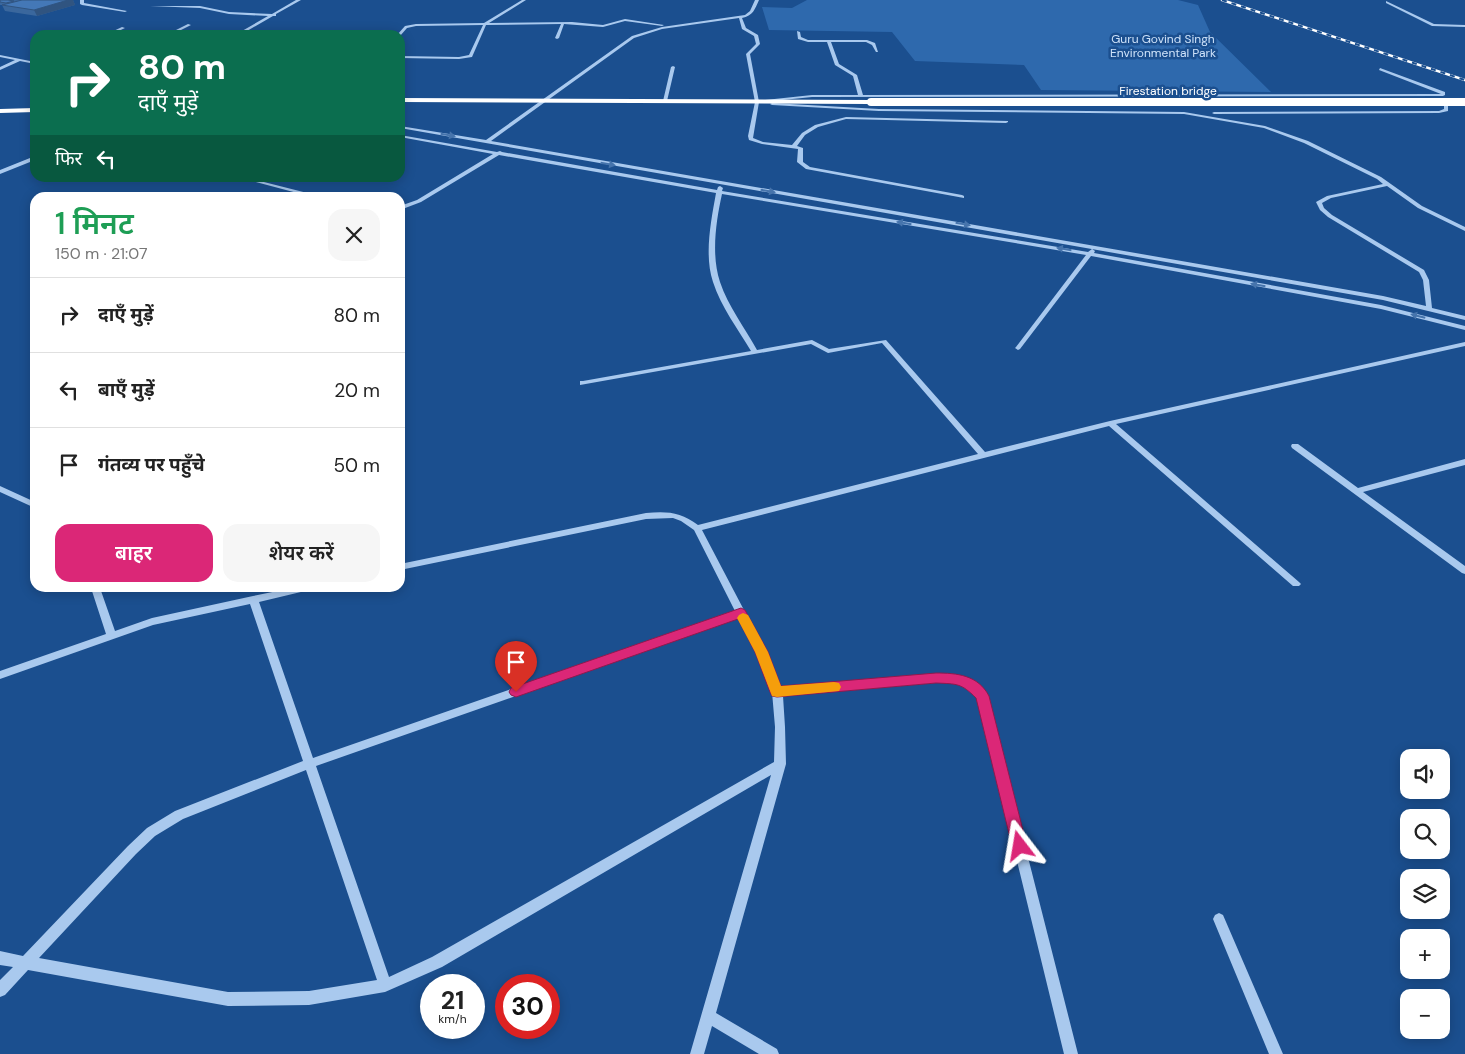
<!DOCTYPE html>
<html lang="hi">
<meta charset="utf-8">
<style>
:root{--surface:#fff;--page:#f6f6f6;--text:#222;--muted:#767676;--line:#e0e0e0;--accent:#db2777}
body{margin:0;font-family:"DM Sans","Noto Sans Devanagari",sans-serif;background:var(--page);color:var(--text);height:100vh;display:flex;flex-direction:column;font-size:19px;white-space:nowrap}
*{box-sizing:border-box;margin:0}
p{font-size:16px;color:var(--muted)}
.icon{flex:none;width:28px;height:28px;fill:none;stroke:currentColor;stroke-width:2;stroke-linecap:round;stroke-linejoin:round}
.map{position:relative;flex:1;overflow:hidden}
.details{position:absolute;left:30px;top:192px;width:375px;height:400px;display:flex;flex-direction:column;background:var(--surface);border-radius:15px;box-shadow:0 2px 12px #0003}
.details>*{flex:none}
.top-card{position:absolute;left:30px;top:30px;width:375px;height:152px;border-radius:15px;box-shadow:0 2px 12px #0003;background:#0b6e4f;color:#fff;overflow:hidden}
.controls{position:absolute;left:1400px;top:749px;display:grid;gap:10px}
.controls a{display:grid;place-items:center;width:50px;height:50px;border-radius:10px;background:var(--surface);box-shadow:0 2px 12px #0003;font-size:25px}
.speed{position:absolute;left:420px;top:974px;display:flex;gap:10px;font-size:25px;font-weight:700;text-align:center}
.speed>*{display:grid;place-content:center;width:65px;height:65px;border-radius:50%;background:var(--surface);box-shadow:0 2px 12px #0003;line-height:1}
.speed small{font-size:12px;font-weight:400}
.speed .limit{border:8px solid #d22;background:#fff;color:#111}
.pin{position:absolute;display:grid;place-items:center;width:42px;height:42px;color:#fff;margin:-51px -21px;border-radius:50% 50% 50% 0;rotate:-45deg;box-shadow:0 0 5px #0007}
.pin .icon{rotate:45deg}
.me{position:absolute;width:55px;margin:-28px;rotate:346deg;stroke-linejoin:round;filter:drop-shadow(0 0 4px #0008)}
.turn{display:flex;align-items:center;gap:18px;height:105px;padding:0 25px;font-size:22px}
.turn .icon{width:65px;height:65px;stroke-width:2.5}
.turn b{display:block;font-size:35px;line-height:42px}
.then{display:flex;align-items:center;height:48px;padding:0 25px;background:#0003;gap:10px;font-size:19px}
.round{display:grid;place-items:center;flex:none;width:52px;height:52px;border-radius:15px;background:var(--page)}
.summary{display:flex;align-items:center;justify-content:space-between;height:85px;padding:0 25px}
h1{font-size:30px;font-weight:600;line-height:38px;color:#1e9e55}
.cta{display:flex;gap:10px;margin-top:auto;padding:10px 25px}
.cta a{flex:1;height:58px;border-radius:15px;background:var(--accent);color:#fff;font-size:20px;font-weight:600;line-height:58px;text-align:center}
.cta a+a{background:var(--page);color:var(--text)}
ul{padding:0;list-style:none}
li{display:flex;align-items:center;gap:15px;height:75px;padding:0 25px;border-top:1px solid var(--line)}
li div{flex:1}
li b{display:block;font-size:19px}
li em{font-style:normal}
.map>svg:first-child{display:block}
.green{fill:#2e69ad}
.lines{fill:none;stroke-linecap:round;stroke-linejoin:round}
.minor{fill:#a9c9ee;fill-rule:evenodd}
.highway{fill:#fff;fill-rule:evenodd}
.rail-casing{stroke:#fff;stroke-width:2.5}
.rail{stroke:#1b4f8f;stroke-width:2;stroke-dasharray:5;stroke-linecap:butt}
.highway-bridge{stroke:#fff;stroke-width:8}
.wall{fill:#3a679d}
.shaded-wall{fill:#305480}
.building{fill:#4478b7;stroke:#305480}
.oneway{fill:#4674ac}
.route{fill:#db2777;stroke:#8e194d}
.slow{fill:#f59e0b}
.labels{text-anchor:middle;stroke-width:5;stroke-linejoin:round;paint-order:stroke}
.far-park-label{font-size:12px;fill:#cfe3fa;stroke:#1b4f8f}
.far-street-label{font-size:12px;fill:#fff;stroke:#1b4f8f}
</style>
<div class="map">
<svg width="1465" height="1054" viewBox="0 0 1465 1054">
<rect width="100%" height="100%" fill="#1b4f8f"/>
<path class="green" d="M 807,0 L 1178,0 L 1198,5 L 1210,32 L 1271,92 L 1041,90 L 1024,65 L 915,61 L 892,32 L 769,30 L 762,7 L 792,8 Z"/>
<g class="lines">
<path class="minor" d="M 80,0 L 84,0 L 84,3 L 127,11 L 125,12 L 82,5 L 80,4 Z
M 296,0 L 301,0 L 276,14 L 276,16 L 273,16 L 240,35 L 235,35 L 268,16 L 229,14 L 200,8 L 150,6 L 200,6 L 229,12 L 272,14 Z
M 522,0 L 526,0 L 489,23 L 572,22 L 603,25 L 625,19 L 664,25 L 662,26 L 625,21 L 603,27 L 564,24 L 559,38 L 557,39 L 555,38 L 561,24 L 486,25 L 472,57 L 459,59 L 400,58 L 400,56 L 459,57 L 469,55 L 483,25 L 416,26 L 407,28 L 400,36 L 397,35 L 405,26 L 416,24 L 484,23 Z
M 755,0 L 759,0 C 755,9 753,16 742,18 L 746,28 L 758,35 L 760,44 L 750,54 L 759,102 L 753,138 L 763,142 L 792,145 L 802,133 L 815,125 L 846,117 L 1008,121 L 1008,122 L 1006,123 L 846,119 L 818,127 L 805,135 L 797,146 L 803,148 L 803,162 L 810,167 L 962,195 L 964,196 L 964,198 L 806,169 L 797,162 L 798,149 L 762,144 L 749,140 L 748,136 L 755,102 L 746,54 L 756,44 L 754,36 L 742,29 L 739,18 L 662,29 L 634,38 L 491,141 L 1383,296 L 1426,306 L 1423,280 L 1419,272 L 1328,217 L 1320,210 L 1316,202 L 1327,196 L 1383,184 L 1377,179 L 1304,143 L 1264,128 L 1184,114 L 879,111 L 772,105 L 770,104 L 772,103 L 879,109 L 1184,112 L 1265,126 L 1308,141 L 1381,177 L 1422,206 L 1465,227 L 1465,231 L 1463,230 L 1418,208 L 1387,186 L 1331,198 L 1322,203 L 1324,208 L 1332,215 L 1424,270 L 1429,280 L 1432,308 L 1465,316 L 1465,320 L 1383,300 L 400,128 L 400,126 L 486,140 L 632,36 L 662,27 L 745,15 L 750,11 Z
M 1386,1 L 1434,24 L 1465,25 L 1465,27 L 1432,26 L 1386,3 Z
M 188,24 L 191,25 L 171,35 L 166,35 Z
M 122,27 L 125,28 L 110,35 L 105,35 Z
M 797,31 L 800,32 L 801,37 L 808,40 L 867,40 L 875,43 L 878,52 L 876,52 L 872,45 L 866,42 L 831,42 L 839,64 L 857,75 L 863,95 L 1441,94 L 1379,70 L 1380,68 L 1445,92 L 1445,95 L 1443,96 L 812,97 L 763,102 L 765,100 L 812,95 L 858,95 L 853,76 L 835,65 L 827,42 L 808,42 L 798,39 Z
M 0,55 L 35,62 L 35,64 L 20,61 L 0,70 L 0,67 L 15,60 L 0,57 Z
M 673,66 L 675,67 L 667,101 L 665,102 L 663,101 L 671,67 Z
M 1434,101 L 1448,104 L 1448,111 L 1439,113 L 1214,114 L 1212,113 L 1214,112 L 1439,111 L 1444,109 L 1444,106 L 1434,103 Z
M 400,135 L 497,152 L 500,151 L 502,152 L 717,190 L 718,187 L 720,186 L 723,188 L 722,191 L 1088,252 L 1092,249 L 1095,251 L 1094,253 L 1381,305 L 1465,326 L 1465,330 L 1381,309 L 1091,256 L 1020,349 L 1018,350 L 1015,348 L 1016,347 L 1086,255 L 722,194 C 716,221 711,255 720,282 C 728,306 745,328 757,350 L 812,340 L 829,349 L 886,340 L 985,452 L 1110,421 L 1465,342 L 1465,346 L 1116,424 L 1299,582 L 1301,584 L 1299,586 L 1293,586 L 1109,426 L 702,530 L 766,652 L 780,688 L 937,674 C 959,675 969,677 986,692 L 1078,1054 L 1064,1054 L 977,697 L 963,685 L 945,682 L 783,696 L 785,727 L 786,764 L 716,1013 L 777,1049 L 779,1054 L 759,1054 L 712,1026 L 704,1054 L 690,1054 L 771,775 L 442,967 L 385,992 L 309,1005 L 228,1006 L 28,970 L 5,995 L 0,997 L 0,980 L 13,967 L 0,965 L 0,951 L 23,956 L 128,846 L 147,828 L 175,811 L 303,761 L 250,604 L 153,625 L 0,679 L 0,671 L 106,634 L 91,588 L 100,588 L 115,631 L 152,618 L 253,596 L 292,588 L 309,588 L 308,590 L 305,591 L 259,602 L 313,758 L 735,611 L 694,530 L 681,521 L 673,518 L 646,519 L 400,570 L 400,564 L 646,513 C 667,511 681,512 698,525 L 978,454 L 882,343 L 828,353 L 811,344 L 580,385 L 580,381 L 583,381 L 751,351 C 738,329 721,307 713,282 C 704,255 711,221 716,193 L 499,155 L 421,202 L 400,210 L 400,206 L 417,200 L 493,154 L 400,137 ZM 738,618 L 756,652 L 772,692 L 775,727 L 774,762 L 432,957 L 389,977 L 316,766 ZM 306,770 L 377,980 L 309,991 L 228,992 L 39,958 L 136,854 L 155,836 L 183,819 Z
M 35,156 L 35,160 L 0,174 L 0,170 Z
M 241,178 L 248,178 L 327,198 L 316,198 Z
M 1292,444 L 1298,444 L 1358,488 L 1465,459 L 1465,465 L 1363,492 L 1465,566 L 1465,574 L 1462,573 L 1292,448 L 1291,446 Z
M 0,486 L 35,502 L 35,508 L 0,492 Z
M 1219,913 L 1223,915 L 1283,1054 L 1269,1054 L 1213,919 L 1215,915 Z"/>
<path class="highway" d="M 400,98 L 871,100 L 875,102 L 871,104 L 400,102 Z
M 35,108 L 35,112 L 0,113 L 0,109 Z"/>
<defs>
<path id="rail" d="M 1222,0 L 1465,80"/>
</defs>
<use href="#rail" class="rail-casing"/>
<use href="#rail" class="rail"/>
<path class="highway-bridge" d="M 871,102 L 1465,102"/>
</g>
<path class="wall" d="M 0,0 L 73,0 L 75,5 L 37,16 L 5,11 L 2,5 L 3,5 L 0,5 Z"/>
<path class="shaded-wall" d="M 68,0 L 73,0 L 75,5 L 37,16 L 34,10 Z"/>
<path class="building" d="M 0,0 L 8,0 L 14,1 L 6,3 L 0,2 Z
M 22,0 L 68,0 L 34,10 L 2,5 Z"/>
<defs><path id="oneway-solid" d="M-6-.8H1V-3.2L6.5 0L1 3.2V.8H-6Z" transform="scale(1.25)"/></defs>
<g class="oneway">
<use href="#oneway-solid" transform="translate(448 135) rotate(10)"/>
<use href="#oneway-solid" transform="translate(608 164) rotate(10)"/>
<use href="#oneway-solid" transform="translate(768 191) rotate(10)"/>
<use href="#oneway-solid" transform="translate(904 223) rotate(-171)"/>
<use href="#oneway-solid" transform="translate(963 224) rotate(10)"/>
<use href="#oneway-solid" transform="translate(1064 249) rotate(-171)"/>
<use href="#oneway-solid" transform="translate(1258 285) rotate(-170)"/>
<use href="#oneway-solid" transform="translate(1418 316) rotate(-166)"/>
</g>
<path class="route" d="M 741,608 L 745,610 L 768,652 L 781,686 L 936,673 C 957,673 978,675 989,696 L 1027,846 L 1025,851 L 1020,853 L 1014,851 L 1012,846 L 976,698 C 961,683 957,684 936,683 L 777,697 L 772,696 L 770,692 L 755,652 L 738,619 L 516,697 L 511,695 L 509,692 L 511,688 Z"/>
<path class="slow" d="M 743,613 L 748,615 L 768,652 L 781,686 L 834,682 L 839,683 L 841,687 L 839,691 L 777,697 L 772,696 L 755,652 L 737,618 L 739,615 Z"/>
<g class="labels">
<g class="far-park-label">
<text x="1163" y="43">Guru Govind Singh<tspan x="1163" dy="14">Environmental Park</tspan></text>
</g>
<g class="far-street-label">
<text x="1168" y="95">Firestation bridge</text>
</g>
</g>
</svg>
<div class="controls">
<a><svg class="icon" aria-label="sound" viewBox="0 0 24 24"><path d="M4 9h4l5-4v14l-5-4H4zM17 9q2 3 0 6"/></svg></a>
<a><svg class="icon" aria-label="search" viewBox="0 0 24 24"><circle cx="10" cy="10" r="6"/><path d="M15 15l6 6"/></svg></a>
<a><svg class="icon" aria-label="layers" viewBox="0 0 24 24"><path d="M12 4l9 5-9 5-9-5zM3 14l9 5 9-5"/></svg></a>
<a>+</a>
<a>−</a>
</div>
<div class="speed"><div>21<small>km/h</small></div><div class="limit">30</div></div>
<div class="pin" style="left:516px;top:692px;background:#d93025"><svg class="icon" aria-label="arrive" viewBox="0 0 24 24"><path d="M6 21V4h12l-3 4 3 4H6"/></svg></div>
<svg class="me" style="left:1020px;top:846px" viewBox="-20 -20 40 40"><path d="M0-17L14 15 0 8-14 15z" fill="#db2777" stroke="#fff" stroke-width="4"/></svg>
<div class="top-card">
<div class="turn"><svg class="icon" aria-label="right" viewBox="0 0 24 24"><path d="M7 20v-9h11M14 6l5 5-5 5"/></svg><div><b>80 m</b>दाएँ मुड़ें</div></div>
<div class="then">फिर<svg class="icon" aria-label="left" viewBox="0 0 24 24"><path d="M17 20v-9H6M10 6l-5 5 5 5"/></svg></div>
</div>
<section class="details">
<div class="summary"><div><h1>1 मिनट</h1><p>150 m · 21:07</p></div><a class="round"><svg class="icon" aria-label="close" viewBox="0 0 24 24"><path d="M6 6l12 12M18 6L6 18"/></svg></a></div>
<ul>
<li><svg class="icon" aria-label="right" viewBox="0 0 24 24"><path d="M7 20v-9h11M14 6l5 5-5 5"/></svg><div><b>दाएँ मुड़ें</b></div><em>80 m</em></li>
<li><svg class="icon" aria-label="left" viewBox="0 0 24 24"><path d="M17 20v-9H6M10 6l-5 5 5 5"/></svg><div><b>बाएँ मुड़ें</b></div><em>20 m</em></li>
<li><svg class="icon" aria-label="arrive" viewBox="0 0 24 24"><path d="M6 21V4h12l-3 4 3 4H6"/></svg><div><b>गंतव्य पर पहुँचे</b></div><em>50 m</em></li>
</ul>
<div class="cta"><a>बाहर</a><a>शेयर करें</a></div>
</section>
</div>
